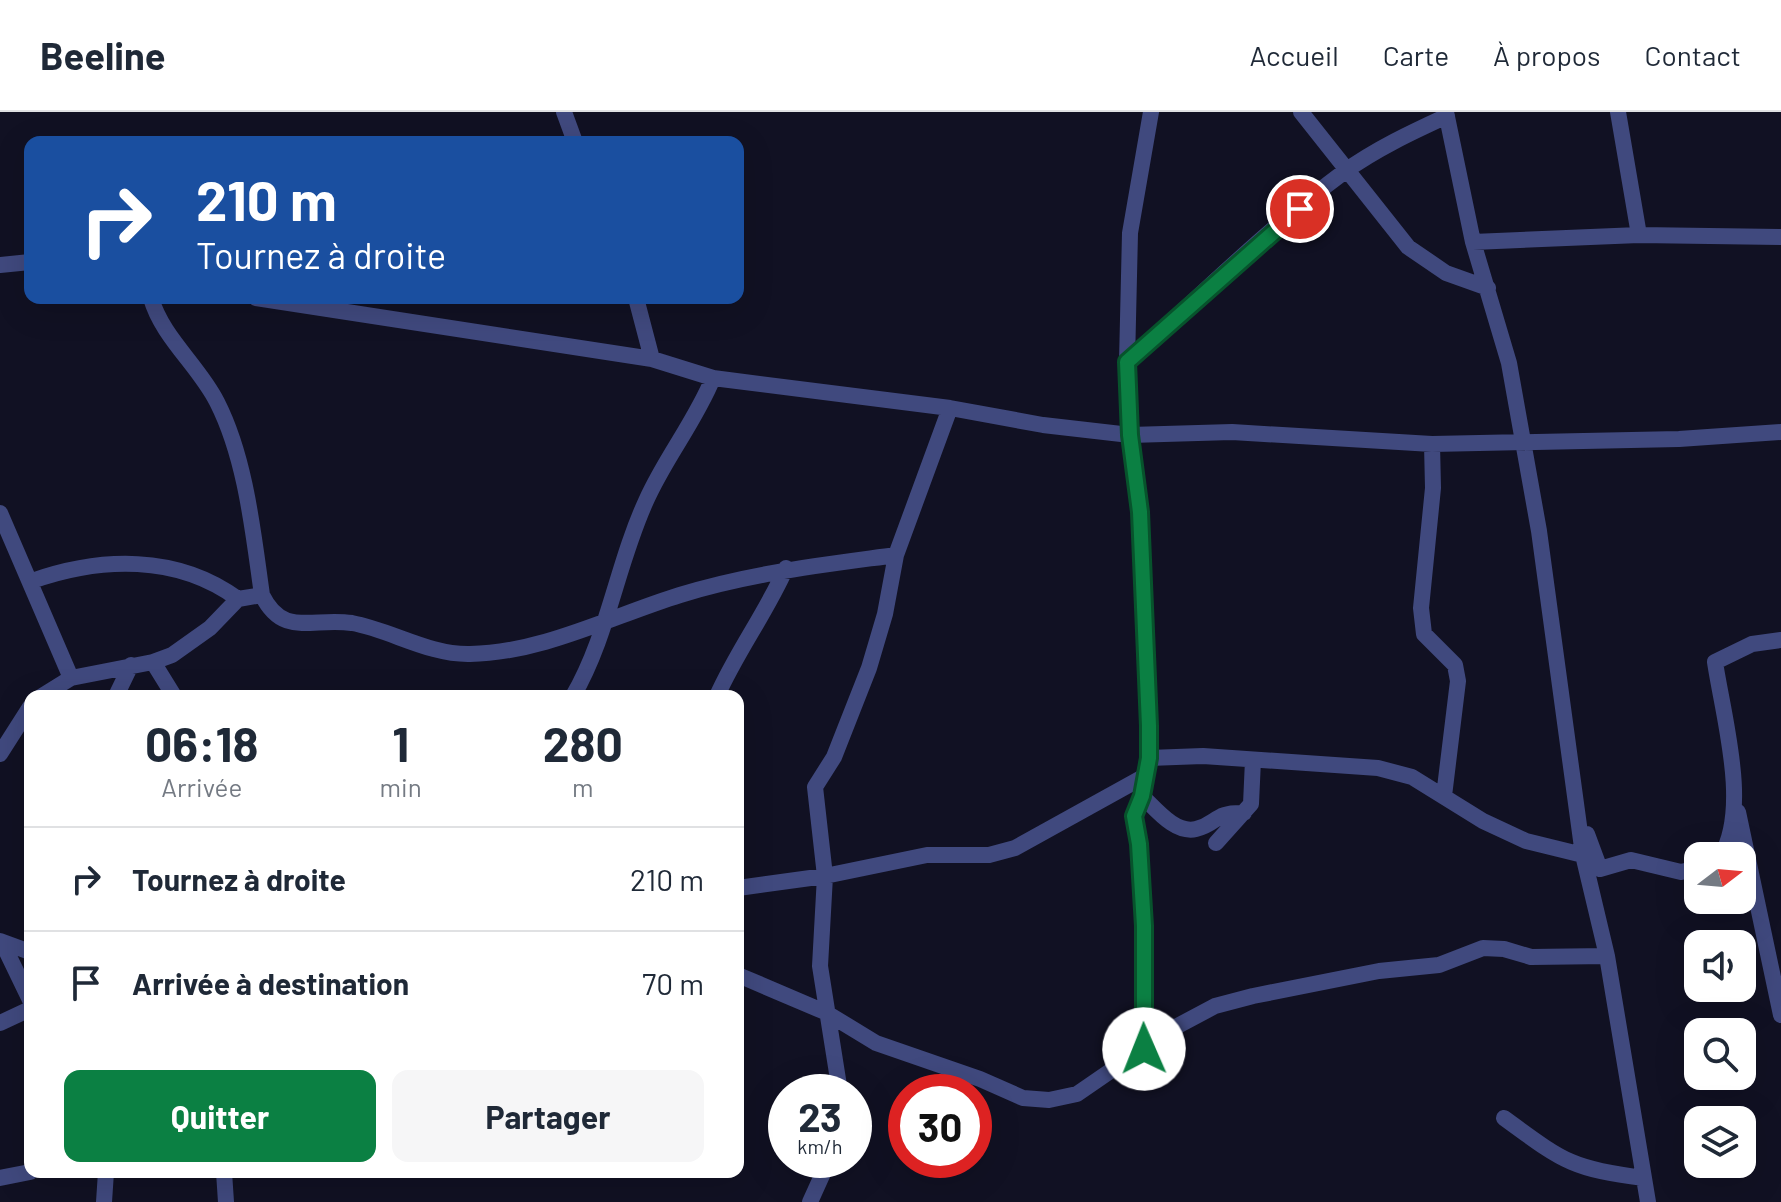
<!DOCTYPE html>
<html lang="fr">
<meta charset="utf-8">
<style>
:root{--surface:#fff;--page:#f6f6f7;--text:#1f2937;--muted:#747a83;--line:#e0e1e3;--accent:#0b8043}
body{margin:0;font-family:Barlow,sans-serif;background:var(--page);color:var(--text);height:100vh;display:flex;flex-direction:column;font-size:30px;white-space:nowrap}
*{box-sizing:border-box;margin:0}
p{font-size:26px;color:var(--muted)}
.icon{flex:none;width:44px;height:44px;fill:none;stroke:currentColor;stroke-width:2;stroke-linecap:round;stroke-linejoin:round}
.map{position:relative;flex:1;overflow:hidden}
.details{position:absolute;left:24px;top:578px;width:720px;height:488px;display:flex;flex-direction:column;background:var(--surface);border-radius:16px;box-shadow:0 8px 32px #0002}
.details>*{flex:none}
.hud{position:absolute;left:24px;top:24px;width:720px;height:168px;border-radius:16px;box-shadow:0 8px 32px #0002;background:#1a4fa0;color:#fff;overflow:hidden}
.needle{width:52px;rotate:74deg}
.fabs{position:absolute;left:1684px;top:730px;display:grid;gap:16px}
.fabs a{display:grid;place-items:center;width:72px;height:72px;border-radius:16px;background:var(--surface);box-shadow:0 8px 32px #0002;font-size:40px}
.speed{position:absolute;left:768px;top:962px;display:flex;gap:16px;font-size:40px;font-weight:700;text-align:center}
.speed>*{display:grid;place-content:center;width:104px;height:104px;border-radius:50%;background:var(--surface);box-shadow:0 8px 32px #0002;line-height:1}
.speed small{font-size:20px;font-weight:400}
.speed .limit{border:12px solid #d22;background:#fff;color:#111}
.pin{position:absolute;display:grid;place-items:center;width:68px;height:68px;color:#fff;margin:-34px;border:4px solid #fff;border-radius:50%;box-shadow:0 2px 8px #0007}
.me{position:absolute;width:88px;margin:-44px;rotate:359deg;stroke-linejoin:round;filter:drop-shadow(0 0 6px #0008)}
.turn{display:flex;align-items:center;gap:28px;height:168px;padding:0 40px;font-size:36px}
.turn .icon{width:104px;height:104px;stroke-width:2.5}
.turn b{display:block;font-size:56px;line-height:68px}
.eta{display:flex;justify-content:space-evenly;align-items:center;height:136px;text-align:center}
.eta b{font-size:48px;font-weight:700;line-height:56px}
.button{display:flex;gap:16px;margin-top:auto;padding:16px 40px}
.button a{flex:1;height:92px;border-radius:16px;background:var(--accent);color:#fff;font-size:32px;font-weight:700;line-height:92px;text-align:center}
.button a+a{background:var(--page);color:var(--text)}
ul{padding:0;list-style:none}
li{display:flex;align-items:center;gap:24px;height:104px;padding:0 40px;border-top:2px solid var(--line)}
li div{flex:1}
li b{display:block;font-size:30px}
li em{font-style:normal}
header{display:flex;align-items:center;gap:48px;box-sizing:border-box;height:112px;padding:0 40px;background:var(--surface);border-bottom:2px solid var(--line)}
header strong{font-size:38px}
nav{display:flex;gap:44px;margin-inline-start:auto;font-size:28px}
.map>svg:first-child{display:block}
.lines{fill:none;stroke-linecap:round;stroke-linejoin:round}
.street{stroke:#40497e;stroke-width:16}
.route-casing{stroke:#07532c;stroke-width:20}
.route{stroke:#0b8043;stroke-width:14}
</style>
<header>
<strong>Beeline</strong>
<nav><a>Accueil</a><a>Carte</a><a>À propos</a><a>Contact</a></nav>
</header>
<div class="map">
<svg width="1781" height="1090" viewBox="0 0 1781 1090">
<rect width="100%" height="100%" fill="#111123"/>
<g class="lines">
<path class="street" d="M 564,0 L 575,30
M 1301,0 L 1408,135 L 1446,161 L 1488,176
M 1446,0 L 1473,130 L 1509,251 L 1539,419 L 1583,743 L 1607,844 L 1648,1090
M 1618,0 L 1639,123
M 1473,130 L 1639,123 L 1781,125
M 0,153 L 30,150
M 151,186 C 162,225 199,254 217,290 C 246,347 253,420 262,483
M 256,186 L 652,247 L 713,266 L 950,296 L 1043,313 L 1130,323 L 1232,320 L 1432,332 L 1679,327 L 1781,320
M 636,186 L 652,247
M 1127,250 C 1198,186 1267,117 1344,60 C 1376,37 1412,20 1447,4
M 1432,332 L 1433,376 L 1421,496 L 1424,522 L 1455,553 L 1458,569 L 1444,684
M 0,401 L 71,566
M 32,469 C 100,445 177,442 238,487
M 153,550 L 174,584
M 42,584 L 71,566 L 153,550 L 172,543 L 210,516 L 238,487 L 262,483 C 283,526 312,505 352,511 C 391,518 429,543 470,542 C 542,541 612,504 680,483 C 751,461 823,453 896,443
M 116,584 L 131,553
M 573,584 C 608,524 617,452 646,389 C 665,346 695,310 713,266
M 717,584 C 737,539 766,501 786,456
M 0,642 L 30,595
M 1149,646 L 1203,644 L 1378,656 L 1412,665 L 1483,709 L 1526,729 L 1583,743
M 1142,684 C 1156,697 1175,722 1196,717 C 1218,712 1213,700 1244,701
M 1738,700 L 1781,903
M 1587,722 L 1600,757 L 1631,748 L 1681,760 L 1698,756
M 1216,731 L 1251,692 L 1253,648
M 1721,744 C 1750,696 1723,604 1715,550 L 1752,532 L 1781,528
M 738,776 L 825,764 L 927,743 L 989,743 L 1015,736 L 1145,664
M 0,829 L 30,840
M 2,830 L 30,888
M 738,863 L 825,900 L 876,931 L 980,967 L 1023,986 L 1049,988 L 1077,982 L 1170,918 L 1215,894 L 1253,884 L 1379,859 L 1439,853 L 1483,836 L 1504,837 L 1531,845 L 1607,844
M 0,911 L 30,897
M 1144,937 L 1144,814 L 1139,732 L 1134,704 L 1142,684 L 1149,646 L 1149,614 L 1140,400 L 1130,323 L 1127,250 L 1130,121 L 1151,0
M 840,980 L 820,854 L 825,764 L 815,675 L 834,645 L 869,556 L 885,502 L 896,443 L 950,296
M 1504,1006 C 1563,1049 1571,1057 1644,1066
M 224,1060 L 226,1090
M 0,1066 L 30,1060
M 104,1090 L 106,1060
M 810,1090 L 829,1048"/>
</g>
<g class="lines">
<defs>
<path id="route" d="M 1144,937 L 1144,814 L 1139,732 L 1134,704 L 1142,684 L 1149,646 L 1149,614 L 1140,400 L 1130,323 L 1127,250 L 1300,97"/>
</defs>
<use href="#route" class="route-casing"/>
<use href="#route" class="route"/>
</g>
</svg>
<div class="fabs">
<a><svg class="needle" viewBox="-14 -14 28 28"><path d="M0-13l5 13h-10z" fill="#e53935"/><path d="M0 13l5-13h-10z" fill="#747a83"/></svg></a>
<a><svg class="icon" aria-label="sound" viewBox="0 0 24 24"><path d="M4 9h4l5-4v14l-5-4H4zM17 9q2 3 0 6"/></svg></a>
<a><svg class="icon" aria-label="search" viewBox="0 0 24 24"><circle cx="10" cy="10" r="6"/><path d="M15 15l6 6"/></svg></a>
<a><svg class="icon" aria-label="layers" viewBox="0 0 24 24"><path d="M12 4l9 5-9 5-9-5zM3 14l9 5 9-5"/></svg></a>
</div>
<div class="speed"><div>23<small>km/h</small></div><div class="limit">30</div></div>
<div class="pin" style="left:1300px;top:97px;background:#d93025"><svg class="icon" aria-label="arrive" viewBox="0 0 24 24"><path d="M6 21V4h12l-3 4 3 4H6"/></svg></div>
<svg class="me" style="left:1144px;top:937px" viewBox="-20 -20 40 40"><circle r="19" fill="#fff"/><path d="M0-13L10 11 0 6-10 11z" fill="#0b8043"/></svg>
<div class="hud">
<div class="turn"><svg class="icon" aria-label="right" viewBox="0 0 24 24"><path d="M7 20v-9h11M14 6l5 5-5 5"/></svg><div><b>210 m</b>Tournez à droite</div></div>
</div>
<section class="details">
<div class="eta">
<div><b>06:18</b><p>Arrivée</p></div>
<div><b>1</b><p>min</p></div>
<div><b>280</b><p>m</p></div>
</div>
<ul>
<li><svg class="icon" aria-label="right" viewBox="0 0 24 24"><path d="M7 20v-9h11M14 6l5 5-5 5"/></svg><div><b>Tournez à droite</b></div><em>210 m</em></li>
<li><svg class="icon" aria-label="arrive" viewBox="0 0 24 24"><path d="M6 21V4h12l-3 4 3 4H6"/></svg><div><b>Arrivée à destination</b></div><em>70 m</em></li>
</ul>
<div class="button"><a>Quitter</a><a>Partager</a></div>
</section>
</div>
